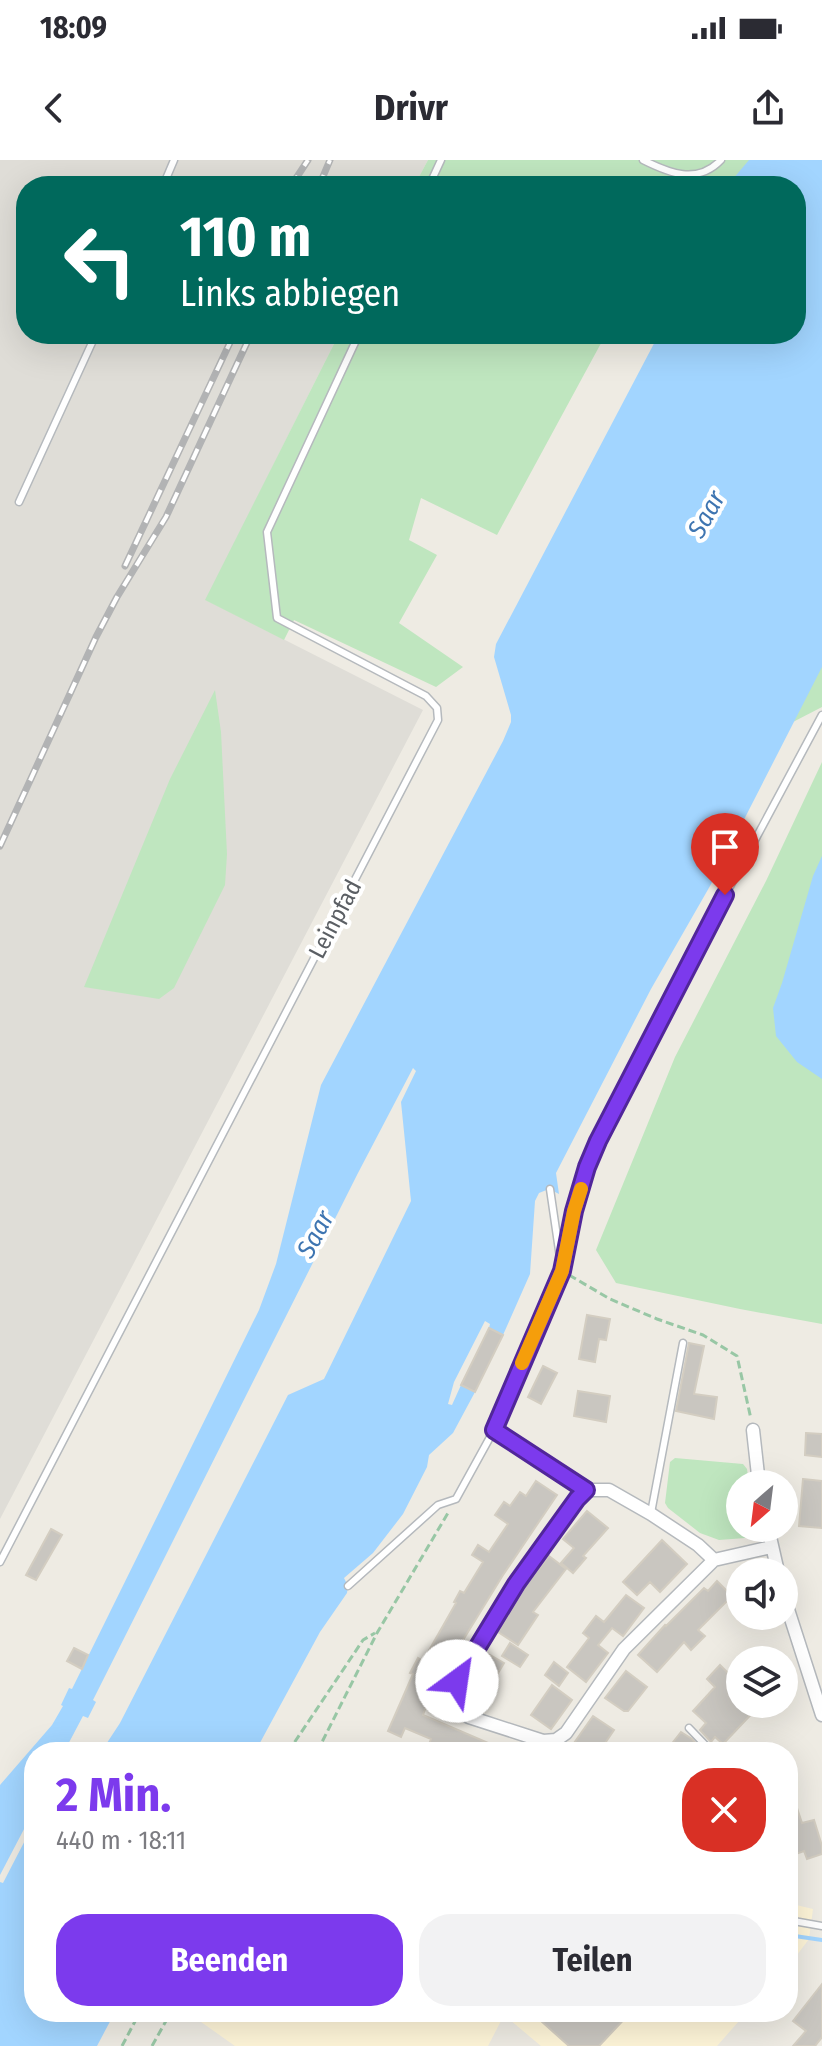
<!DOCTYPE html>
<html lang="de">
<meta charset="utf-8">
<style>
:root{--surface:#fff;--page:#f2f2f3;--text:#2b2b33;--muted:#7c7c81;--accent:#7c3aed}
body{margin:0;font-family:"Fira Sans Condensed",sans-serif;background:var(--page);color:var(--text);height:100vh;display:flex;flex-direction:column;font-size:30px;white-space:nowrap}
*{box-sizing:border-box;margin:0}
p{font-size:26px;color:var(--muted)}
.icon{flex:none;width:44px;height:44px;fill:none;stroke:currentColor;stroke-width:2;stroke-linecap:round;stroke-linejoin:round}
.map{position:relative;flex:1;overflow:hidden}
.sheet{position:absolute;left:24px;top:1582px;width:774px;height:280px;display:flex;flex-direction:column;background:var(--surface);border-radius:32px;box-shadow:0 8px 32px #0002}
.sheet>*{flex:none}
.banner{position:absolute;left:16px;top:16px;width:790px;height:168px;border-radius:32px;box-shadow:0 8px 32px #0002;background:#00695c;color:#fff;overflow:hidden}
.needle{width:52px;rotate:208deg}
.buttons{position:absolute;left:726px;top:1310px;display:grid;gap:16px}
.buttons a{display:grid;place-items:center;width:72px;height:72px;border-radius:50%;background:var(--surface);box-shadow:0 8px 32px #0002;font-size:40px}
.pin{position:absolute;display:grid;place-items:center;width:68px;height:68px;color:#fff;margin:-82px -34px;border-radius:50% 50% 50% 0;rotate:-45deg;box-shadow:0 0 8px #0007}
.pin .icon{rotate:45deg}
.me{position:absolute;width:88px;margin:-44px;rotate:31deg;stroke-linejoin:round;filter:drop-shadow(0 0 6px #0008)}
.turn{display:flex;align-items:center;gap:28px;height:168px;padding:0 32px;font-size:36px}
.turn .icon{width:104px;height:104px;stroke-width:2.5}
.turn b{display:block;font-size:56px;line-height:68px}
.round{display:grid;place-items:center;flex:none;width:84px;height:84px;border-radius:32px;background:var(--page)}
.headline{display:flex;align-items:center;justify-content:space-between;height:136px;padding:0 32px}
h1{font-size:48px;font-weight:700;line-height:60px;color:var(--accent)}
.primary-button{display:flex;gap:16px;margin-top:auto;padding:16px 32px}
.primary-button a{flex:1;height:92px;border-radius:32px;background:var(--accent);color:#fff;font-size:32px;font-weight:700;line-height:92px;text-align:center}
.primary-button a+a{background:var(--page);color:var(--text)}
.status{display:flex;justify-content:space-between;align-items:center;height:56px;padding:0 40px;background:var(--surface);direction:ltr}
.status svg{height:22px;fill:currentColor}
header{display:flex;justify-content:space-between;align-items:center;height:104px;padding:0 32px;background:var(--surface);font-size:36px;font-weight:700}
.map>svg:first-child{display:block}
.commercial{fill:#fef5d8}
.industrial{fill:#dfddd7}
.green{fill:#bfe6bf}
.water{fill:#a2d5ff}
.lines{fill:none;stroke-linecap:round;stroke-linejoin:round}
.stream{stroke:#a2d5ff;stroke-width:4}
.building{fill:#c9c6c0;stroke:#d3cdc1;stroke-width:2}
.lane-casing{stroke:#b5b9bd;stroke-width:9}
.street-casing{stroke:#b5b9bd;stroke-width:15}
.path{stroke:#98c7a5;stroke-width:3;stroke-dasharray:8 4;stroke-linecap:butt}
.lane{stroke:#fff;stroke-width:6}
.street{stroke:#fff;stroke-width:12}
.rail-casing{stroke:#b2b3b4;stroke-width:7}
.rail{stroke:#fff;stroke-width:4;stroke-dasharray:12;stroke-linecap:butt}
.route-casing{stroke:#51269a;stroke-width:20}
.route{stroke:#7c3aed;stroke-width:14}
.slow{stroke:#f59e0b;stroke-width:14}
.labels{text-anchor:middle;stroke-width:8;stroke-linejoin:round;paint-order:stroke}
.street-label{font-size:24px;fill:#5b5f64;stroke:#fff}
.water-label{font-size:26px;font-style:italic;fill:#3e75b1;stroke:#fff}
</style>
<div class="status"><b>18:09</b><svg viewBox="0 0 49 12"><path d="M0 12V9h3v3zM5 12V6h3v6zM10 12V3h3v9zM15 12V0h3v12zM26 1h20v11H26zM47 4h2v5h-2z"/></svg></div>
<header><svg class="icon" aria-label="back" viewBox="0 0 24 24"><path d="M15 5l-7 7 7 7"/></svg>Drivr<svg class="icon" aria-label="share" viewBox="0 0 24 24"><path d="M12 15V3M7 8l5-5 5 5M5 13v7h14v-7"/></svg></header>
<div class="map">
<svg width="822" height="1886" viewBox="0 0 822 1886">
<rect width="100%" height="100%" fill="#eeebe3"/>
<path class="commercial" d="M 788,1743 L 813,1749 L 809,1779 L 788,1807 Z
M 197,1852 L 747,1852 L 717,1886 L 541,1886 L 504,1855 L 488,1886 L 235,1886 L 194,1857 Z"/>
<path class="industrial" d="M 0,0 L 428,0 L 414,26 L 26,26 L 26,174 L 339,174 L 206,440 L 423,550 L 0,1359 Z"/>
<path class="green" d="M 428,0 L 755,0 L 731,26 L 414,26 Z
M 339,174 L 606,174 L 497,375 L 421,338 L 409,380 L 437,395 L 399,463 L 463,507 L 436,527 L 294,460 L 284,480 L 205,440 Z
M 822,501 L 822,547 L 793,562 Z
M 215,530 L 221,572 L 227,694 L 225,725 L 174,828 L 159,839 L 84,827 L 170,619 Z
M 822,602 L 822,1164 L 740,1149 L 616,1123 L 596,1090 L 675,897 L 766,721 Z
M 675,1298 L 743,1304 L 747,1309 L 749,1324 L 740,1324 L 740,1368 L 755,1368 L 745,1378 L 719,1380 L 700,1373 L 668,1348 L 665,1343 L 670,1302 Z"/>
<path class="water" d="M 749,0 L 822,0 L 822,507 L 710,726 L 651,829 L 556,1013 L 559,1034 L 549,1029 L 539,1033 L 535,1041 L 530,1114 L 503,1175 L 489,1168 L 490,1164 L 485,1161 L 454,1222 L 448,1244 L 452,1245 L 461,1225 L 475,1232 L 453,1273 L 429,1295 L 427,1307 L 403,1354 L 373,1393 L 344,1418 L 348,1426 L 347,1433 L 320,1472 L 255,1592 L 101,1592 L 120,1563 L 288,1235 L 324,1219 L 411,1041 L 401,942 L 416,911 L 413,908 L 358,1013 L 93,1540 L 96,1542 L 88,1558 L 83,1556 L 64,1592 L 34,1592 L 34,1650 L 0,1715 L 0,1625 L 52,1565 L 63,1546 L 61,1545 L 69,1528 L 72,1529 L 259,1150 L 276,1104 L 321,925 L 503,581 L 511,562 L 511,555 L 494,497 L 496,484 L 659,174 L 796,174 L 796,26 L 727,26 Z
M 822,696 L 822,919 L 797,902 L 776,876 L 773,848 L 782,823 L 813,716 Z
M 34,1663 L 34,1852 L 115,1852 L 97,1886 L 0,1886 L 0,1722 L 3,1723 Z"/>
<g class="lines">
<path class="stream" d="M 788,1775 L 822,1780"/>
</g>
<path class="building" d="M 587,1155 L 610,1159 L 606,1180 L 599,1179 L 595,1202 L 579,1199 Z
M 489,1168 L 503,1175 L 475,1232 L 461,1225 Z
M 689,1183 L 704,1186 L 694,1234 L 717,1237 L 714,1259 L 676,1251 Z
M 543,1206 L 557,1213 L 541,1244 L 528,1237 Z
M 578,1231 L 610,1236 L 606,1262 L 574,1256 Z
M 806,1273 L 822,1274 L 822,1297 L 805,1295 Z
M 803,1319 L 822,1321 L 822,1368 L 799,1366 Z
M 536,1321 L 557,1335 L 503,1415 L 452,1498 L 428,1541 L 423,1555 L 509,1592 L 426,1592 L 431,1579 L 405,1568 L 401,1577 L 388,1571 L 413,1514 L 410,1513 L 418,1498 L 423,1501 L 456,1443 L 454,1442 L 460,1431 L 464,1433 L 483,1402 L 472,1395 L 478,1385 L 489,1392 L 508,1364 L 495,1355 L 504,1342 L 510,1346 L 520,1332 L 526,1336 Z
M 587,1351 L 608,1368 L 583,1396 L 586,1398 L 573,1413 L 561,1403 L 574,1388 L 563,1379 Z
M 51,1369 L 62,1375 L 36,1420 L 26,1415 Z
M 662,1380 L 687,1404 L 660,1432 L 650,1422 L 637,1435 L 623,1422 Z
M 549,1396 L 566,1409 L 533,1452 L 538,1455 L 518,1485 L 498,1472 L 526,1425 Z
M 717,1421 L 732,1436 L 698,1470 L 705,1476 L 691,1490 L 684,1482 L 657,1512 L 638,1495 L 665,1465 L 666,1466 L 704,1428 L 708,1431 Z
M 626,1435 L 644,1448 L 623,1476 L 612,1468 L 598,1485 L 608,1493 L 586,1522 L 567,1507 L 589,1478 L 583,1473 L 596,1456 L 604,1462 Z
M 510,1483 L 528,1495 L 520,1507 L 502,1496 Z
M 74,1488 L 88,1495 L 82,1509 L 67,1501 Z
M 485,1492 L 504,1503 L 486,1533 L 467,1521 Z
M 554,1502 L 568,1513 L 559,1526 L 545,1515 Z
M 720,1505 L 728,1513 L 732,1508 L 740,1516 L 740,1544 L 761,1544 L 723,1584 L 715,1577 L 711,1582 L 700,1570 L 706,1563 L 693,1551 L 715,1527 L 707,1519 Z
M 626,1511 L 647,1527 L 628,1551 L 624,1551 L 605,1538 Z
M 552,1525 L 572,1540 L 551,1569 L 531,1555 Z
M 593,1556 L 614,1570 L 599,1592 L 573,1592 L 578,1586 L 574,1583 Z
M 681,1572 L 692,1579 L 704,1592 L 678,1592 L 670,1586 Z
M 788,1627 L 790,1627 L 802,1663 L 814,1660 L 822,1686 L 822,1694 L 807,1699 L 804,1691 L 793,1695 L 788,1678 Z
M 822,1824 L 822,1877 L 815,1886 L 793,1886 L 806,1871 L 793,1861 Z
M 531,1852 L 631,1852 L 599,1886 L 569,1886 Z"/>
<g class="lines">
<defs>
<path id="lane" d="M 643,0 C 669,13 697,25 721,0
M 163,26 L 174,0
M 429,26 L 441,0
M 19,342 L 96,174
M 550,1029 L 561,1104
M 494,1270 L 586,1330
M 651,1353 L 683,1183
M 0,1402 L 438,560 L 437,548 L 426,536 L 277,458 L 267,372 L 359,174
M 348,1426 L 438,1345 L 456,1339 L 494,1270 L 541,1157 L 557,1124 C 565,1101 568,1078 573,1054 C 579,1029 588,1005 598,981 L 711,762 L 822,555
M 689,1568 L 712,1592
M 788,1760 L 822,1766"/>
<path id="street" d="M 753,1270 L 759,1324
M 768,1368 L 778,1412
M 714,1400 L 698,1385 L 651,1354 L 609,1330 L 586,1330 L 577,1339 L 516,1424 L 457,1521 C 449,1539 450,1547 469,1557 L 543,1581 L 556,1580 L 566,1573 L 624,1489 L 714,1400 L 771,1387
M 784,1437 L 822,1555"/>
</defs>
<use href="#lane" class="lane-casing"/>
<use href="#street" class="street-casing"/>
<path class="path" d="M 569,1115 L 610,1139 L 657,1159 L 703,1175 L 737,1196 L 751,1259
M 288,1592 L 363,1480 L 375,1473
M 317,1592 L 377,1473 L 448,1353
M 122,1886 L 140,1852
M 152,1886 L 171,1852"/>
<use href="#lane" class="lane"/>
<use href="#street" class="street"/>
<defs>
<path id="rail" d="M 291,26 L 308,0
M 319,26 L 330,0
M 125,406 L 234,174
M 0,686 L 96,477 L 117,437 L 166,357 L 251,174"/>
</defs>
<use href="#rail" class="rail-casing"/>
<use href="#rail" class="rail"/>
</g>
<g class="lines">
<defs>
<path id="route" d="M 457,1521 L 516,1424 L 577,1339 L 586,1330 L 494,1270 L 562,1111 L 574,1051 L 587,1007 L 598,981 L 725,735"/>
</defs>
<use href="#route" class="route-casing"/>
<use href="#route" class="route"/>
<path class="slow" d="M 522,1203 L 562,1111 L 574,1051 L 581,1029"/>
</g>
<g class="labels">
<g class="street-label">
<text transform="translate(335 759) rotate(-62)" y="8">Leinpfad</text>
</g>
<g class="water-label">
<text transform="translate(706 354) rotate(-61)" y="9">Saar</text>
<text transform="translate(315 1074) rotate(-62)" y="9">Saar</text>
</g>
</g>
</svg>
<div class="buttons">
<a><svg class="needle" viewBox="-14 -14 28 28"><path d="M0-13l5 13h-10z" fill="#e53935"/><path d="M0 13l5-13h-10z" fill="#7c7c81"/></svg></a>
<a><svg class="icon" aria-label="sound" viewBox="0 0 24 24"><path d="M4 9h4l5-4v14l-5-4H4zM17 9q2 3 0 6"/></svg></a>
<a><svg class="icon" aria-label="layers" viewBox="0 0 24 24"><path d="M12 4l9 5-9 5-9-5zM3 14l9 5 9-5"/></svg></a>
</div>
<div class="pin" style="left:725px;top:735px;background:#d93025"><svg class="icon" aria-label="arrive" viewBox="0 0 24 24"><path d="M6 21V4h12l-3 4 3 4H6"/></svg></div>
<svg class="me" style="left:457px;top:1521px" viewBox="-20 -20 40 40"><circle r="19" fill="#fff"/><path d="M0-13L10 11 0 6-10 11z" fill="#7c3aed"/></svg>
<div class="banner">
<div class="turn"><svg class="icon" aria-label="left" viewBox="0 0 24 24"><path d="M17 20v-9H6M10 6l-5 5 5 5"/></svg><div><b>110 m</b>Links abbiegen</div></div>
</div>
<section class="sheet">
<div class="headline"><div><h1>2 Min.</h1><p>440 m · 18:11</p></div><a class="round" style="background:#d93025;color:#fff"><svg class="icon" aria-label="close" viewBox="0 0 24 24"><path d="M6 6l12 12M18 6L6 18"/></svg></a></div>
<div class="primary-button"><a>Beenden</a><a>Teilen</a></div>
</section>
</div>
